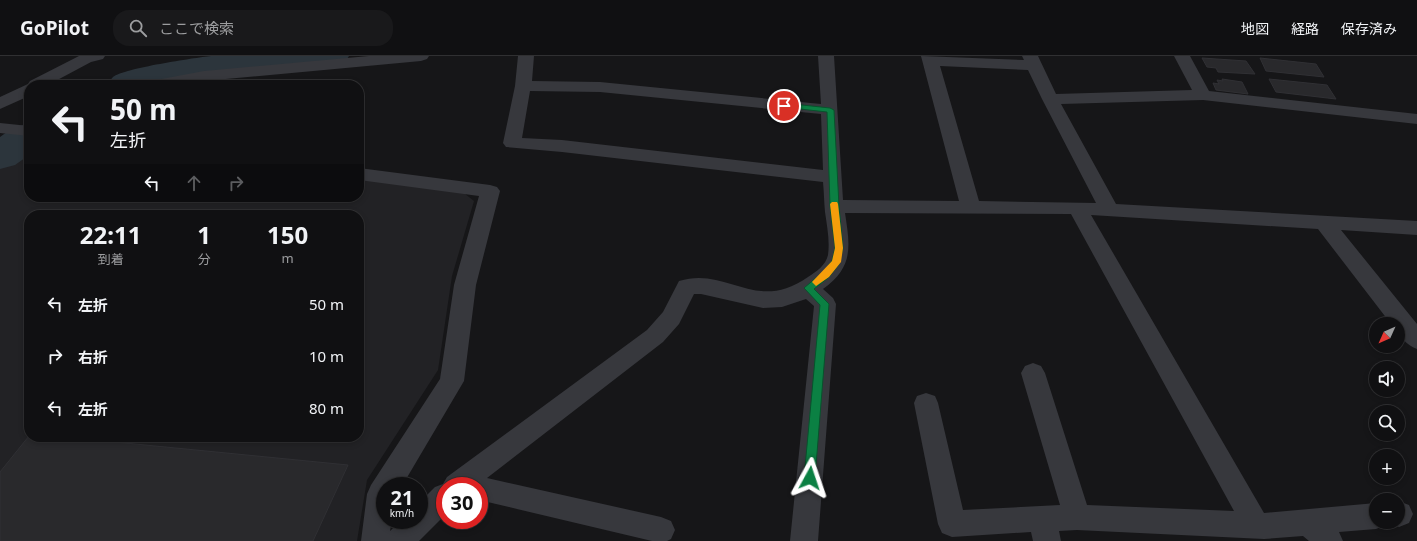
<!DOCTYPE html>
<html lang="ja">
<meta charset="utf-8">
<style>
:root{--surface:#101012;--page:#19191b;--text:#f1f3f6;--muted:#9c9d9f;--line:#303032}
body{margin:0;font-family:"Noto Sans","Noto Sans JP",sans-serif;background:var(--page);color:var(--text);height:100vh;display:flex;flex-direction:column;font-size:15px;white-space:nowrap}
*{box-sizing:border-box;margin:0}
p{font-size:13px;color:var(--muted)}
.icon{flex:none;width:22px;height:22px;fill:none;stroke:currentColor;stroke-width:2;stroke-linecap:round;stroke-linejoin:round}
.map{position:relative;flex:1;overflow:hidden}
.details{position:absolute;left:24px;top:154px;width:340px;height:232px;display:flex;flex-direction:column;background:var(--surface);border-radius:16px;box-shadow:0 2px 6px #0003,0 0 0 1px var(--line)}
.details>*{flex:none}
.banner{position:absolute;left:24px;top:24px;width:340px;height:122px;border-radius:16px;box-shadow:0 2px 6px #0003,0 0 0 1px var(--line);background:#101012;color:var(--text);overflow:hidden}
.needle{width:26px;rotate:225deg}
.tools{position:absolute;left:1369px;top:261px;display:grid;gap:8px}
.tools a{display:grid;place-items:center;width:36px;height:36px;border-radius:50%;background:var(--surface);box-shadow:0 2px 6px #0003,0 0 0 1px var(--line);font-size:20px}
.speed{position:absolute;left:376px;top:421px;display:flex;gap:8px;font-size:20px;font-weight:700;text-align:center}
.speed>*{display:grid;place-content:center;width:52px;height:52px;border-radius:50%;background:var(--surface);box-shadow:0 2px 6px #0003,0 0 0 1px var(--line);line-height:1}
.speed small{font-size:10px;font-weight:400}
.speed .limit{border:6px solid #d22;background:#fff;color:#111}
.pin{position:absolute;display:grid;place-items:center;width:34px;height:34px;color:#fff;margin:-17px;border:2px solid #fff;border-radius:50%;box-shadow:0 1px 4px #0007}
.me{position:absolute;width:44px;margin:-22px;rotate:5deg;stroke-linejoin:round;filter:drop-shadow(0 0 3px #0008)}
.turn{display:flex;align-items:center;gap:14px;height:84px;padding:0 20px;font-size:18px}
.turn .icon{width:52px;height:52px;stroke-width:2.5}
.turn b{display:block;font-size:28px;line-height:34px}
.lanes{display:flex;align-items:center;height:38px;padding:0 20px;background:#0003;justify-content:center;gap:20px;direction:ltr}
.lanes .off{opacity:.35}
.eta{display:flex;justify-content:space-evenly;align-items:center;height:68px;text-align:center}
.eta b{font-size:24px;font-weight:700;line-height:28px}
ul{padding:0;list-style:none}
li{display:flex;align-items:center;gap:12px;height:52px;padding:0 20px}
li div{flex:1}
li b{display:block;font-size:15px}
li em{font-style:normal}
header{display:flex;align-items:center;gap:24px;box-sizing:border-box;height:56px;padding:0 20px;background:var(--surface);border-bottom:1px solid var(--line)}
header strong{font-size:19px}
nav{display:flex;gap:22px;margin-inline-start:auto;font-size:14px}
.search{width:280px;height:36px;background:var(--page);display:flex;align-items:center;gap:10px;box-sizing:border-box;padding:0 14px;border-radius:16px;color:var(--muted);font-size:15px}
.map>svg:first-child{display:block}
.built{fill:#222225;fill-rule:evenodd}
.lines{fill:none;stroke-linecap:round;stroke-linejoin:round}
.river{fill:#2c353c;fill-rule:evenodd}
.building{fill:#29292c;stroke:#303034}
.minor{fill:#37383d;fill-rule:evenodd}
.route{fill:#0b8043;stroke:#07532c}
.slow{fill:#f59e0b}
</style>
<header>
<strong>GoPilot</strong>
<div class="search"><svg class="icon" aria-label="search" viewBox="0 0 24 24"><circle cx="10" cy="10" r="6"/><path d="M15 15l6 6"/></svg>ここで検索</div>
<nav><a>地図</a><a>経路</a><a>保存済み</a></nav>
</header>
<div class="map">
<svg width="1417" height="485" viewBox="0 0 1417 485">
<rect width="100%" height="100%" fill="#161618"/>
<path class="built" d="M 29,94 L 29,141 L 359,141 L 359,123 L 460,134 L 474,145 L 452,220 L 438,314 L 367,424 L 357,485 L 0,485 L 0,112 ZM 29,159 L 359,159 L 359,381 L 29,381 Z"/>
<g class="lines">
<path class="river" d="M 211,0 L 349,0 L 344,8 L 331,11 L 220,21 L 168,29 L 108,29 C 109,27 111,23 113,21 C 125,12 194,2 211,0 Z
M 29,68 L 29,99 L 15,109 L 0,113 L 0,81 L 14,71 Z"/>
</g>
<path class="building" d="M 1202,2 L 1246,5 L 1255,18 L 1218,16 L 1216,12 L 1207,11 Z
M 1260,2 L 1316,8 L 1324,21 L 1266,15 Z
M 1222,23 L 1242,26 L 1248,38 L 1216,34 L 1213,27 L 1219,28 L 1217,24 L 1223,25 Z
M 1269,23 L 1327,29 L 1336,43 L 1276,36 Z
M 29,380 L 64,381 L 348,409 L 313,485 L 0,485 L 0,416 Z"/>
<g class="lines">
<path class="minor" d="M 79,0 L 105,0 L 103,3 L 91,6 L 48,29 L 29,29 L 29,40 L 0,53 L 0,41 L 28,28 L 30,25 Z
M 369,0 L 429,0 L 427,3 L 421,5 L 204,25 L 183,29 L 149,29 L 151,25 L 204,15 Z
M 518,0 L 534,0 L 532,25 L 600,26 L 821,48 L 818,0 L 834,0 L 843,144 L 959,145 L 921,0 L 1024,4 L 1022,0 L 1038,0 L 1056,38 L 1192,34 L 1174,0 L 1190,0 L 1209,35 L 1417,58 L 1417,68 L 1203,44 L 1061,48 L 1116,148 L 1417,165 L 1417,179 L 1341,174 L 1417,268 L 1417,293 C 1406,289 1398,280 1398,268 L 1391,268 L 1318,173 L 1091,159 L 1264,457 L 1376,447 L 1376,466 L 1387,466 L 1386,469 L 1376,473 L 1339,476 L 1343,485 L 1309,485 L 1303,480 L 1264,483 L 1077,474 L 1059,475 L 1061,485 L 1033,485 L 1031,476 L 952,481 L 942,477 L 938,468 L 914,347 L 917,340 L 926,337 L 935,340 L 938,347 L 963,454 L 1060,449 L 1021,317 L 1025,310 L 1033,307 L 1041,310 L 1045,317 L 1087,449 L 1234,455 L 1071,158 L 845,157 C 850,190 854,211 823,233 L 833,242 L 836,248 L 818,485 L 790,485 L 814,250 L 806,243 L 782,251 L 763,252 L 701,238 L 694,238 L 679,268 L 663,286 L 487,422 L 661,461 L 671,465 L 675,474 L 671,483 L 667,485 L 652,485 L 479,444 L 479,430 L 445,430 L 445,459 L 419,485 L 361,485 L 367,438 L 371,429 L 440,323 L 454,229 L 479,140 L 359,124 L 359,112 L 490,129 L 497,131 L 500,135 L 476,229 L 464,325 L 402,430 L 385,430 L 385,464 L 392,464 L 390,475 L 402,464 L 419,464 L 419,447 L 435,431 L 443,428 L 447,421 L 647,274 L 663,256 L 679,225 C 728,210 755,258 808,221 C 816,216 826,209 828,199 C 830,185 827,170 825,156 C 824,146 824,136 823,126 L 562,96 L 506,91 L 503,87 L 515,30 ZM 940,10 L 1028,14 L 1042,43 L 1096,147 L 979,145 ZM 530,35 L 600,36 L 821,58 L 823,114 L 562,84 L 522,82 Z
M 0,67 L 29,70 L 29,80 L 0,77 Z
M 1398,445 L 1409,449 L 1413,458 L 1409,467 L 1399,471 L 1388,466 L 1398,466 Z"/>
</g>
<path class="route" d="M 784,47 L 830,52 L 834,54 L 839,150 L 843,192 L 839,208 L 829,221 L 814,233 L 829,248 L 815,422 L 814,425 L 810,427 L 806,425 L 804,422 L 820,249 L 804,232 L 823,216 L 832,205 L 835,192 L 830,150 L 827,56 L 782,51 L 781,50 Z"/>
<path class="slow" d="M 832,146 L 837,146 L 838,148 L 843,192 L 841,206 L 829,221 L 816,230 L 812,226 L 832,205 L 835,192 L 830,148 Z"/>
</svg>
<div class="tools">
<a><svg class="needle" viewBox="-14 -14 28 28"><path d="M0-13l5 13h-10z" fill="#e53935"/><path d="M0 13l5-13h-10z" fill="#9c9d9f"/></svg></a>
<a><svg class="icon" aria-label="sound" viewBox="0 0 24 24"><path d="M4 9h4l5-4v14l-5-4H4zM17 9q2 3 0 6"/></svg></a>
<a><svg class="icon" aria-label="search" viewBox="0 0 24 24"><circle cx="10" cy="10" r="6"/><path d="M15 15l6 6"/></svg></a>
<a>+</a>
<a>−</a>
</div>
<div class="speed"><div>21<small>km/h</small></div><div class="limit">30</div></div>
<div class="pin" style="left:784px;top:50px;background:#d93025"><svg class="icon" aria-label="arrive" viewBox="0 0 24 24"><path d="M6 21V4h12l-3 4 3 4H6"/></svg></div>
<svg class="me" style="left:810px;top:422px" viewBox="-20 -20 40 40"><path d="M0-17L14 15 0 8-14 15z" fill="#0b8043" stroke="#fff" stroke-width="4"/></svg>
<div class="banner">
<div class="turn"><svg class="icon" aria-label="left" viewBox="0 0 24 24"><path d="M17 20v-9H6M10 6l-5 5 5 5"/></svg><div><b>50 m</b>左折</div></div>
<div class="lanes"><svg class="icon" aria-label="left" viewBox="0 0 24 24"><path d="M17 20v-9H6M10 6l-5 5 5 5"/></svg><svg class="icon off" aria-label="ahead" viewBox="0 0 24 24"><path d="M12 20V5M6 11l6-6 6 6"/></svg><svg class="icon off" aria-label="right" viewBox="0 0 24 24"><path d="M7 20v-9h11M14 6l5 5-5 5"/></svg></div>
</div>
<section class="details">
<div class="eta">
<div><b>22:11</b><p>到着</p></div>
<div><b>1</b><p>分</p></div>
<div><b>150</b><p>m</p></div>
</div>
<ul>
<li><svg class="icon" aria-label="left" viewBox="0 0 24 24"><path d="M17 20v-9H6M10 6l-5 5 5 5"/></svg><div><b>左折</b></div><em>50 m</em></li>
<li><svg class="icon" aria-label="right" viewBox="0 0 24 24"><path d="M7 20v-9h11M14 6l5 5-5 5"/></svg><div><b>右折</b></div><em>10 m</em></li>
<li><svg class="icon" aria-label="left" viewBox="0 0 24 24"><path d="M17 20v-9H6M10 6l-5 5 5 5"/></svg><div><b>左折</b></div><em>80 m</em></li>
</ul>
</section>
</div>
